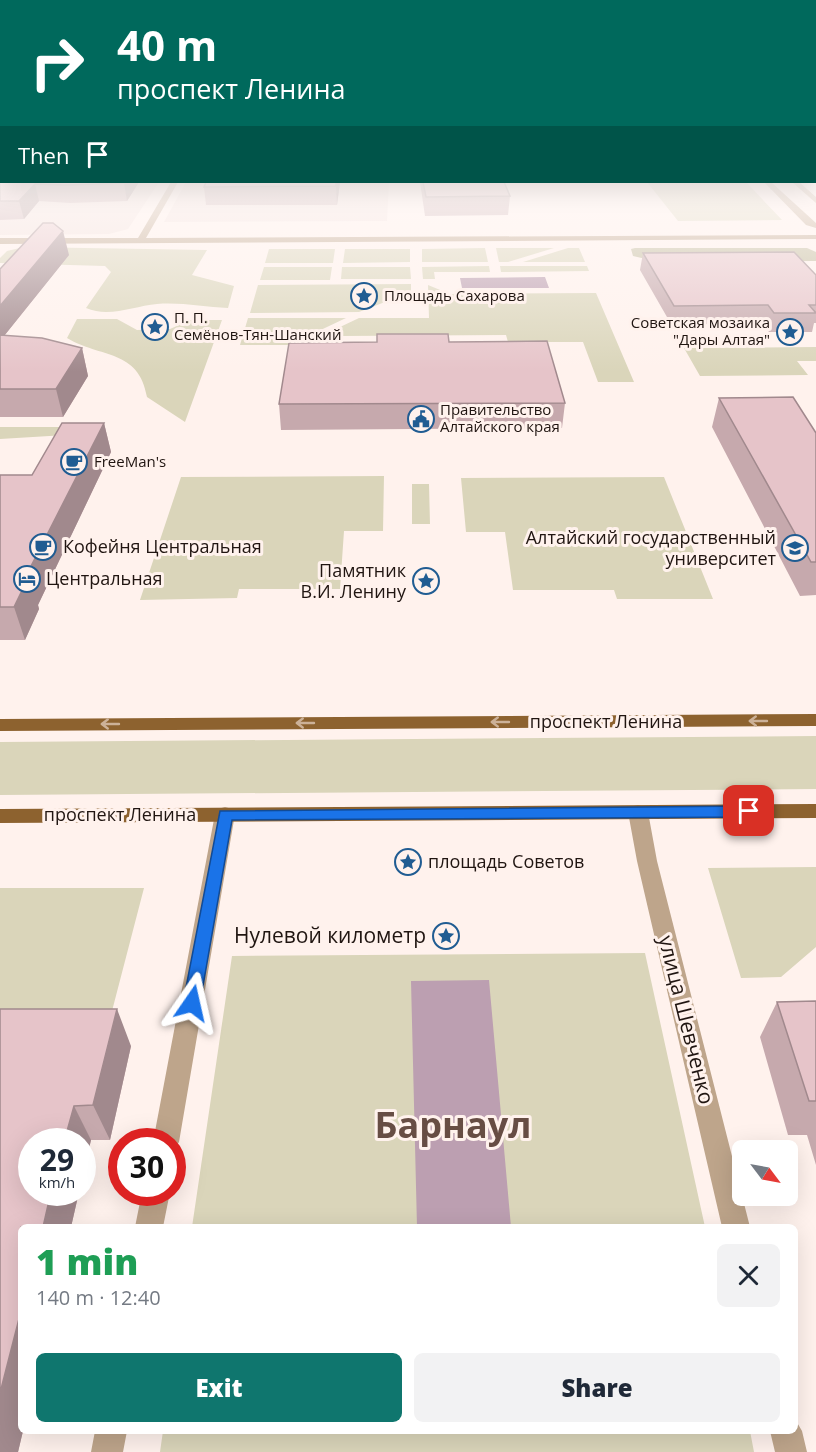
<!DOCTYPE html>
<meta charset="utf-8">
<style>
:root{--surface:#fff;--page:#f2f2f3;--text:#1f2937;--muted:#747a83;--accent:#0f766e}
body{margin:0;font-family:"Open Sans",sans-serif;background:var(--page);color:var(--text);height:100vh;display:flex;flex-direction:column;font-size:22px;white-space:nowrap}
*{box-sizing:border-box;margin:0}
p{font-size:20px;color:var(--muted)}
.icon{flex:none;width:33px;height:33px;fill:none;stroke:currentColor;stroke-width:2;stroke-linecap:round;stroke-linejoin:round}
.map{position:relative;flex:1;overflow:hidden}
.side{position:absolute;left:18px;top:1224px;width:780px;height:210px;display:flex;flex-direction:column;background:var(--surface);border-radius:9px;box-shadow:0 6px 24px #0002}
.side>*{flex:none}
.hud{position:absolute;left:0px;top:0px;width:816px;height:183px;box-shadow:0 6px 24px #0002;background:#00695c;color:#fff;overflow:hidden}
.needle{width:39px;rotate:122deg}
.tools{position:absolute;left:732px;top:1140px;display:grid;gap:12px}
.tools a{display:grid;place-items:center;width:66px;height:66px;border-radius:9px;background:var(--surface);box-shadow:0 6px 24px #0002;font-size:30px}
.speed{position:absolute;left:18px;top:1128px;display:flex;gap:12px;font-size:30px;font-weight:700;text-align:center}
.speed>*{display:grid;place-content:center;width:78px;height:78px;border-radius:50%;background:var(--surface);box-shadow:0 6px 24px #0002;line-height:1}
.speed small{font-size:15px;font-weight:400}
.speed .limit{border:9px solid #d22;background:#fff;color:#111}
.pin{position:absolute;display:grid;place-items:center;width:51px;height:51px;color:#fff;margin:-26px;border-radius:12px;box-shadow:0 3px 9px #0006}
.me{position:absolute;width:66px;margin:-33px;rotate:11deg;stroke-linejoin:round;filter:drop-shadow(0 0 4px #0008)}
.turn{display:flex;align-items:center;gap:21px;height:126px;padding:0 18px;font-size:27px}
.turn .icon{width:78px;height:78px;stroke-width:2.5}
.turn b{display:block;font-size:42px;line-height:51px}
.then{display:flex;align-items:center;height:57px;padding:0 18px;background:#0003;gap:12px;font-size:22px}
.round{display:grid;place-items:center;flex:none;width:63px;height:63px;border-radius:9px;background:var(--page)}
.headline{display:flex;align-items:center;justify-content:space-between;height:102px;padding:0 18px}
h1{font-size:36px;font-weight:800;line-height:45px;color:#1e9e55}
.button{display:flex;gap:12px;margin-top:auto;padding:12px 18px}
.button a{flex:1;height:69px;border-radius:9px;background:var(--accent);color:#fff;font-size:24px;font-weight:800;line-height:69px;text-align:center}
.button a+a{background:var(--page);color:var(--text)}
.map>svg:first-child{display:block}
.built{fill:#f2e1dd}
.green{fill:#dad5ba}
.forest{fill:#c0ba9b}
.water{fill:#bc9fb1}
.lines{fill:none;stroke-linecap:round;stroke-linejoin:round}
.minor{fill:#bea58b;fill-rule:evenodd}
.major{fill:#8d622f;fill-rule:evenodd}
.wall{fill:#c6a9ad}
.shaded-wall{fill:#a1898d}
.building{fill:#e6c4c9;stroke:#a1898d;stroke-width:1.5}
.oneway{stroke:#ccb198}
.route{fill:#1a73e8;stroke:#114b97;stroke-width:1.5}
.labels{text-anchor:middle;stroke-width:6;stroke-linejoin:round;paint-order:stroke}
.far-poi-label{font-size:15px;fill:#201511;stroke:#fff2ed;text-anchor:start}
.poi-label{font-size:18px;fill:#201511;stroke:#fff2ed;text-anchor:start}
.street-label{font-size:18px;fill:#201511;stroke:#fff2ed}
.near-poi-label{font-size:21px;fill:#201511;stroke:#fff2ed;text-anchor:end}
.near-street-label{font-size:21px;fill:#201511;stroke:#fff2ed}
.near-town-label{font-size:36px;font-weight:bold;fill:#674d44;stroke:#fff2ed}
</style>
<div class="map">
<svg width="816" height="1452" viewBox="0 0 816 1452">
<rect width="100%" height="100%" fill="#fff2ed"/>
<path class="built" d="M 0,168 L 2,182 L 159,182 L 128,229 L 109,234 L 0,235 Z
M 186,182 L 389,182 L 387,221 L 164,222 Z"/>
<path class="green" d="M 647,182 L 746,182 L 782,220 L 678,221 Z
M 24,247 L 207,250 L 192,275 L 234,286 L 228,308 C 205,307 180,302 157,304 C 134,306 109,318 86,308 L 111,272 L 105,266 L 0,263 L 0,258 L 7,251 Z
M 485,248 L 488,262 L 422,262 L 422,249 Z
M 496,248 L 554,248 L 508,262 L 499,262 Z
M 568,248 L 579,248 L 585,262 L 523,262 Z
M 269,249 L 335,249 L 333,263 L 265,263 Z
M 345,249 L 410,249 L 410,262 L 343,263 Z
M 489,266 L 490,272 L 434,272 L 435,279 L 423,279 L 422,267 Z
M 500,266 L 587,266 L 589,271 L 501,272 Z
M 264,267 L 332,267 L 330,280 L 260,280 Z
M 342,267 L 410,267 L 411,279 L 341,279 Z
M 411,284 L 411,292 L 359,312 L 250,313 L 258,285 Z
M 428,285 L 450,294 L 596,293 L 634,382 L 598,382 L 583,342 L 508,342 L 506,335 L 340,336 L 339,346 L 300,346 L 359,318 L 429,318 Z
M 248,318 L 346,318 L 289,345 L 240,345 Z
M 77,319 L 117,319 L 137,330 L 170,329 L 190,320 L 222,320 L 185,422 L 147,397 C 139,349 100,358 67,338 Z
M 816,347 L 816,361 L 797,361 L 808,375 L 700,376 L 684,348 Z
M 0,427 L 102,427 L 99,433 L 0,439 Z
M 384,476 L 383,531 L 344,531 L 340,589 L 239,589 L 237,598 L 140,600 L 181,477 Z
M 664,477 L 713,599 L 617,599 L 614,590 L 513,590 L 505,532 L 466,532 L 461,478 Z
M 412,484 L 429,484 L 430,524 L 412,524 Z
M 816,736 L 816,789 L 0,795 L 0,742 Z
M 816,867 L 816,947 L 781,977 L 741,978 L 708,868 Z
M 0,888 L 144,888 L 112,1011 L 0,1011 Z
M 645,953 L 705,1227 L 192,1227 L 232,956 Z
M 163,1431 L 750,1431 L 754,1452 L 160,1452 Z"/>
<path class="forest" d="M 635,248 L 807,248 L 816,252 L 816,261 L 659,262 L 633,256 L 631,249 Z"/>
<path class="water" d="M 545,277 L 549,288 L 462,288 L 460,278 Z
M 489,980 L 511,1227 L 417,1227 L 411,981 Z"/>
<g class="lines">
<path class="minor" d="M 171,182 L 178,182 L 146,238 L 816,235 L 816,239 L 0,244 L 0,238 L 138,238 Z
M 764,182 L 771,182 L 816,223 L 816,228 L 806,225 Z
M 792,182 L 799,182 L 816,197 L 816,203 Z
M 638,805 L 645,807 L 648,812 L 657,861 L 750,1227 L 722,1227 L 637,861 L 628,812 L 631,807 Z
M 225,807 L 232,809 L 235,814 L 179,1142 L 172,1152 L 172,1142 L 153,1142 L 215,814 L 218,809 Z
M 142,1192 L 170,1192 L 163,1227 L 135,1227 Z
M 795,1419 L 802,1431 L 807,1452 L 775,1452 L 770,1431 L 795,1431 Z
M 95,1431 L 127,1431 L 123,1452 L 91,1452 Z"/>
<path class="major" d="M 816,714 L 816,726 L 0,731 L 0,719 Z
M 816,804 L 816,818 L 0,823 L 0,809 Z"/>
</g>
<path class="wall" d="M 0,168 L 2,182 L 139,182 L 127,201 L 70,203 L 39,201 L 24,219 L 0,220 Z
M 814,168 L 816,168 L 816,183 L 814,182 Z
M 340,182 L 337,205 L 206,205 L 204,187 Z
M 420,182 L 504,182 L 510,196 L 508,215 L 425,216 Z
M 643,253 L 816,275 L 816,323 L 814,323 L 812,332 L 769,332 L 763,324 L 671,324 L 640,270 Z
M 69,255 L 4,336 L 82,348 L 88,376 L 63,417 L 0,417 L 0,269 Z
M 449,342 L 565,403 L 562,428 L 281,430 L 279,404 Z
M 719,398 L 816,433 L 816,595 L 800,596 L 712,427 Z
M 104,423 L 111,452 L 38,605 L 39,609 L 25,640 L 0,640 L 0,475 L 32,475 Z
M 816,1001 L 816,1165 L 807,1135 L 788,1135 L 760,1037 L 777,1002 Z
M 0,1009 L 131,1046 L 110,1140 L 91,1140 L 82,1178 L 82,1142 L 32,1192 L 79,1192 L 71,1227 L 21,1227 L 21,1431 L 23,1431 L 18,1452 Z"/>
<path class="shaded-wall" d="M 125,182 L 139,182 L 127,201 L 124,183 Z
M 336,182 L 340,182 L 337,205 L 336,186 Z
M 35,184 L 39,201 L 24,219 L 19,201 Z
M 63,231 L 69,255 L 0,341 L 0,306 Z
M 82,348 L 88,376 L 63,417 L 56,389 Z
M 104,423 L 111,452 L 38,605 L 39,609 L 25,640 L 14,607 L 26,576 Z
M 117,1009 L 131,1046 L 110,1140 L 93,1105 Z
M 74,1106 L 91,1140 L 82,1178 L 82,1142 L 64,1142 Z
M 51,1192 L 79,1192 L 71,1227 L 43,1227 Z
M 21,1311 L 21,1431 L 23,1431 L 18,1452 L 0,1452 L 0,1393 Z"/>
<path class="building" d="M 0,168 L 2,168 L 2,182 L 125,182 L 124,183 L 66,185 L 35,184 L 19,201 L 0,201 Z
M 206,182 L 336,182 L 336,186 L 204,187 Z
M 423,182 L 504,182 L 510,196 L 426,197 Z
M 43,223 L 53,223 L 63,231 L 0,306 L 0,269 Z
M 794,252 L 816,275 L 816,305 L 809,305 L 816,313 L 774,313 L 768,305 L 674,306 L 643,253 Z
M 377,334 L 448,334 L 449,342 L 547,341 L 565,403 L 279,404 L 289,343 L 377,342 Z
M 0,335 L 42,338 L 82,348 L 56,389 L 0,389 Z
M 793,397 L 816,433 L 816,562 L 811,562 L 719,398 Z
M 62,423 L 104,423 L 26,576 L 29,576 L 14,607 L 0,607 L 0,475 L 32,475 Z
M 816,1001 L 816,1101 L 809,1101 L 777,1002 Z
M 0,1009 L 117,1009 L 93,1105 L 74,1106 L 64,1142 L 32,1142 L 32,1192 L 51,1192 L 43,1227 L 21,1227 L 21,1311 L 0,1393 Z"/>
<defs><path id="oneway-shaft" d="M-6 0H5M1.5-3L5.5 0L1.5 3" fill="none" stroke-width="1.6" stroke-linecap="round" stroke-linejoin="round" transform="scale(1.5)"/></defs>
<g class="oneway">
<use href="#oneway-shaft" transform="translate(758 721) rotate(180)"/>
<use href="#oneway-shaft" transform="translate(500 722) rotate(180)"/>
<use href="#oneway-shaft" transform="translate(305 723) rotate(180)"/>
<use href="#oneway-shaft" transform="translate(110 724) rotate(180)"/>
</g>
<linearGradient id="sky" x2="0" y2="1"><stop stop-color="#96acd2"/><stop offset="0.45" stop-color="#fff9f7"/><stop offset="1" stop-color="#fff9f7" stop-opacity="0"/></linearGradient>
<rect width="816" height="372" fill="url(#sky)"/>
<path class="route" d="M 749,806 L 755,807 L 757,811 L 755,815 L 749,817 L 232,820 L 200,1003 L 198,1009 L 192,1011 L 185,1009 L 183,1003 L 220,811 Z"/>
<defs>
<symbol id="sight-ring" viewBox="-11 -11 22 22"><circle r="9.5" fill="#fff2ed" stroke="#205c92" stroke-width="1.5"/><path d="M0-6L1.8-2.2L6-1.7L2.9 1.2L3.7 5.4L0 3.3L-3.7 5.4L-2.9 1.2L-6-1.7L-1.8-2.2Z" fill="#205c92"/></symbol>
<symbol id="civic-ring" viewBox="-11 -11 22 22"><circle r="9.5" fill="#fff2ed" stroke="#205c92" stroke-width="1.5"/><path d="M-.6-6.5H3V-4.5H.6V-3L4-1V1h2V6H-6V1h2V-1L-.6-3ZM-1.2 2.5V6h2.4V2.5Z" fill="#205c92"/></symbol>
<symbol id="cafe-ring" viewBox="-11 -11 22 22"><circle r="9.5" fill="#fff2ed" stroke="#205c92" stroke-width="1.5"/><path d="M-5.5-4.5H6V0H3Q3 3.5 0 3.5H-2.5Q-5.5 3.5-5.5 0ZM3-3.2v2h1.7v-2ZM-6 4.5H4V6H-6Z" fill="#205c92"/></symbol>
<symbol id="university-ring" viewBox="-11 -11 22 22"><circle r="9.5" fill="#fff2ed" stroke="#205c92" stroke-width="1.5"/><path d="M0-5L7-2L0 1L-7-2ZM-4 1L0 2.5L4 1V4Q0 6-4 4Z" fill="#205c92"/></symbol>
<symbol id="hotel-ring" viewBox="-11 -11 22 22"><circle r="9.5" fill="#fff2ed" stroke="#205c92" stroke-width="1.5"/><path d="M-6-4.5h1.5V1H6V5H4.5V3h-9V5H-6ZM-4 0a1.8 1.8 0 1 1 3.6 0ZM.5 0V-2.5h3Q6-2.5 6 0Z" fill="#205c92"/></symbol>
</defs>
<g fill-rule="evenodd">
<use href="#sight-ring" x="349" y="281" width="30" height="30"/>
<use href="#sight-ring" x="140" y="312" width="30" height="30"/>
<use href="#sight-ring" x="775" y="317" width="30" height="30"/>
<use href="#civic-ring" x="406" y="404" width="30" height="30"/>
<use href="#cafe-ring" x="59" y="447" width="30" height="30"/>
<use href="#cafe-ring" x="28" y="532" width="30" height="30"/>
<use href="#university-ring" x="780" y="533" width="30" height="30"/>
<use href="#hotel-ring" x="12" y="564" width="30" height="30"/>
<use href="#sight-ring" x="411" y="566" width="30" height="30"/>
<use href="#sight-ring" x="393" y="847" width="30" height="30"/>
<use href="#sight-ring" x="431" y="921" width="30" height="30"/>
</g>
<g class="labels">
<g class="far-poi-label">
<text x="384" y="301">Площадь Сахарова</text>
<text x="174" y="323">П. П.<tspan x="174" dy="17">Семёнов-Тян-Шанский</tspan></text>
<text x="770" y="328" text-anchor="end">Советская мозаика<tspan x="770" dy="17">"Дары Алтая"</tspan></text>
<text x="440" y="415">Правительство<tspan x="440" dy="17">Алтайского края</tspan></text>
<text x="94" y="467">FreeMan's</text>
</g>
<g class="poi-label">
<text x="776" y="544" text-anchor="end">Алтайский государственный<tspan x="776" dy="21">университет</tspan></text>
<text x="63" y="553">Кофейня Центральная</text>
<text x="406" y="577" text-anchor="end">Памятник<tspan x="406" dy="21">В.И. Ленину</tspan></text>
<text x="46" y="585">Центральная</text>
<text x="428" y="868">площадь Советов</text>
</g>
<g class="street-label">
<text x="606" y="728">проспект Ленина</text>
<text x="120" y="821">проспект Ленина</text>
</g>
<g class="near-poi-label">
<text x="426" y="943">Нулевой километр</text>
</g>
<g class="near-street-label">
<text transform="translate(686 1020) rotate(76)" y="7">улица Шевченко</text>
</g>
<g class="near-town-label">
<text x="453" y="1138">Барнаул</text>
</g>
</g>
</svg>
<div class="tools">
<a><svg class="needle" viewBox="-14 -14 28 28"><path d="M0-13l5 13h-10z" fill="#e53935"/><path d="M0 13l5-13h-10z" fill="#747a83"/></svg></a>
</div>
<div class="speed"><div>29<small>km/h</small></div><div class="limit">30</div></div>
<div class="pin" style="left:749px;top:811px;background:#d93025"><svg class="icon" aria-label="arrive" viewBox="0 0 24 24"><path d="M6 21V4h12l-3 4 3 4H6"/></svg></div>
<svg class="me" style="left:192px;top:1003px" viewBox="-20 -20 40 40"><path d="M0-17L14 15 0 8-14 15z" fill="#1a73e8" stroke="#fff" stroke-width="4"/></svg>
<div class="hud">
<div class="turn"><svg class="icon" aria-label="right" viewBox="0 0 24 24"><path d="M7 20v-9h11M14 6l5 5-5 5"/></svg><div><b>40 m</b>проспект Ленина</div></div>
<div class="then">Then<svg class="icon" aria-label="arrive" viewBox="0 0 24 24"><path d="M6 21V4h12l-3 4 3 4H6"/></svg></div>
</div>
<section class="side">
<div class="headline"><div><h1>1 min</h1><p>140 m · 12:40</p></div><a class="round"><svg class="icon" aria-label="close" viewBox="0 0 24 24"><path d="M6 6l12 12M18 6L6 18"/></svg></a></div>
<div class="button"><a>Exit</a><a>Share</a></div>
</section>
</div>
